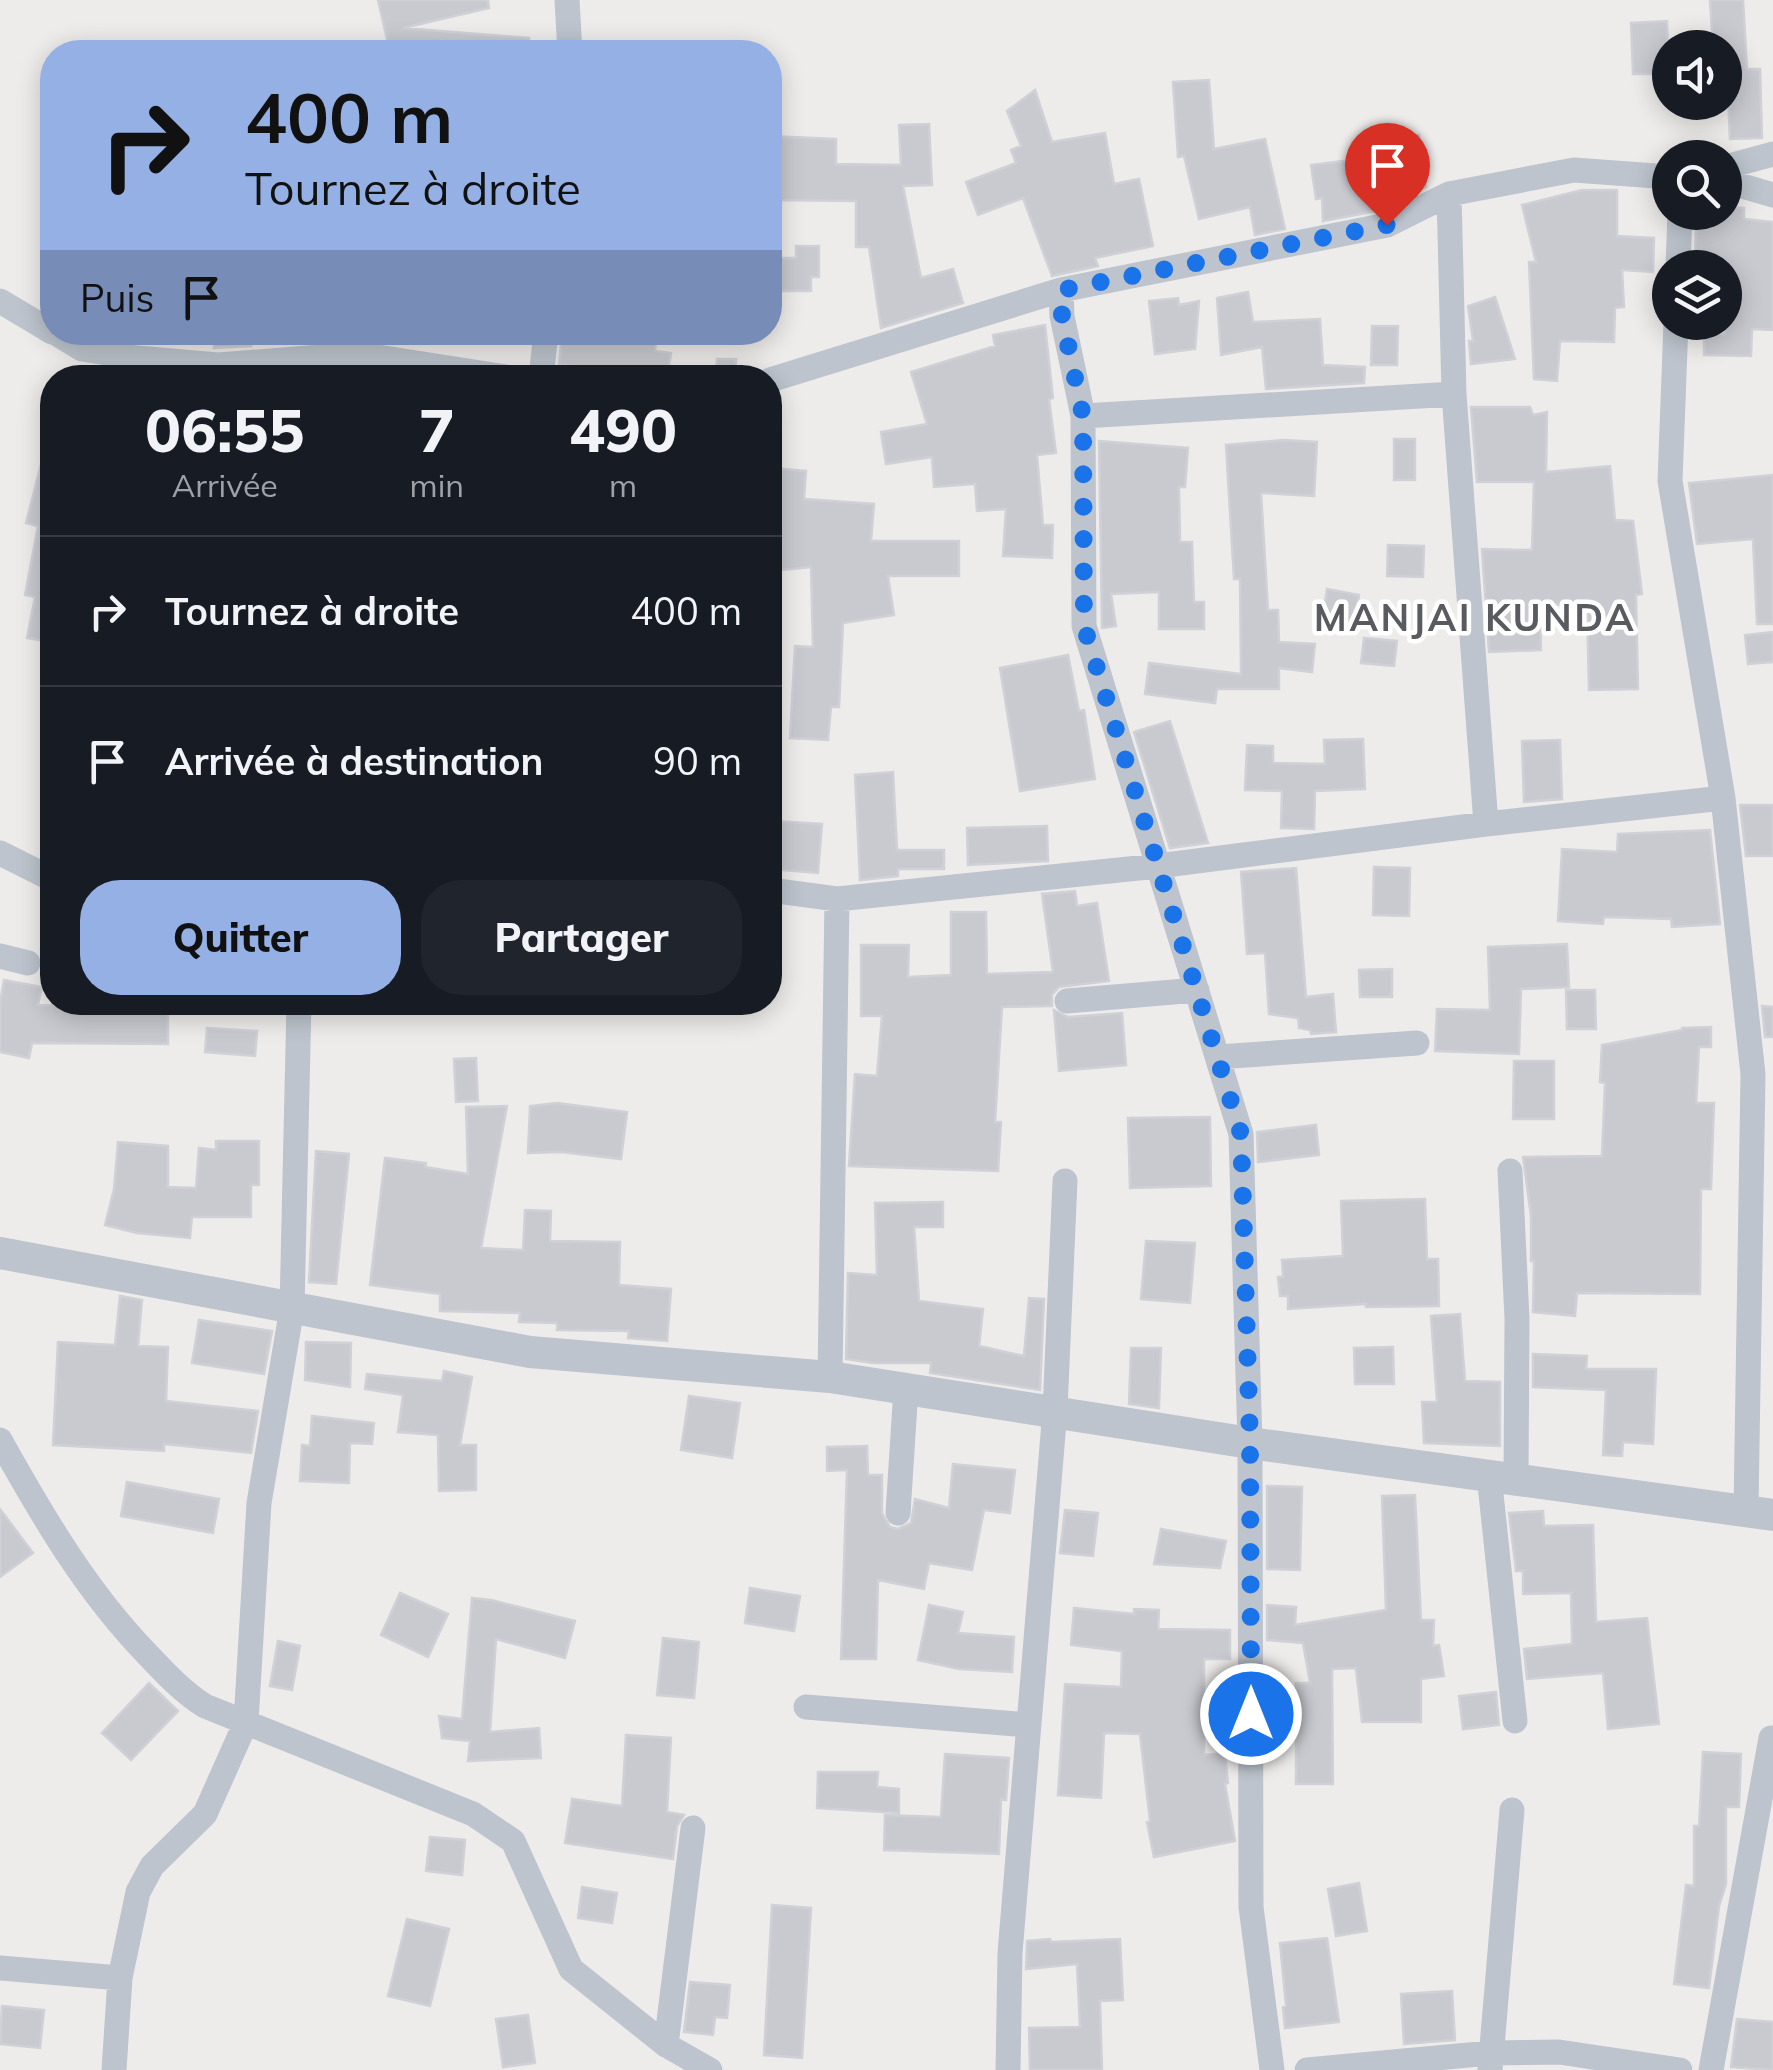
<!DOCTYPE html>
<html lang="fr">
<meta charset="utf-8">
<style>
:root{--surface:#171b24;--page:#20242c;--text:#f1f3f6;--muted:#9ea1a6;--line:#363941;--accent:#95b0e5}
body{margin:0;font-family:Mulish,sans-serif;background:var(--page);color:var(--text);height:100vh;display:flex;flex-direction:column;font-size:38px;white-space:nowrap}
*{box-sizing:border-box;margin:0}
p{font-size:32px;color:var(--muted)}
.icon{flex:none;width:55px;height:55px;fill:none;stroke:currentColor;stroke-width:2;stroke-linecap:round;stroke-linejoin:round}
.map{position:relative;flex:1;overflow:hidden}
.sheet{position:absolute;left:40px;top:365px;width:742px;height:650px;display:flex;flex-direction:column;background:var(--surface);border-radius:40px;box-shadow:0 5px 25px #0003}
.sheet>*{flex:none}
.top-card{position:absolute;left:40px;top:40px;width:742px;height:305px;border-radius:40px;box-shadow:0 5px 25px #0003;background:#95b0e5;color:#111;overflow:hidden}
.fabs{position:absolute;left:1652px;top:30px;display:grid;gap:20px}
.fabs a{display:grid;place-items:center;width:90px;height:90px;border-radius:50%;background:var(--surface);box-shadow:0 5px 25px #0003;font-size:50px}
.pin{position:absolute;display:grid;place-items:center;width:85px;height:85px;color:#fff;margin:-102px -42px;border-radius:50% 50% 50% 0;rotate:-45deg;box-shadow:0 0 10px #0007}
.pin .icon{rotate:45deg}
.me{position:absolute;width:110px;margin:-55px;rotate:0deg;stroke-linejoin:round;filter:drop-shadow(0 0 8px #0008)}
.turn{display:flex;align-items:center;gap:35px;height:210px;padding:0 40px;font-size:45px}
.turn .icon{width:130px;height:130px;stroke-width:2.5}
.turn b{display:block;font-size:70px;line-height:85px}
.then{display:flex;align-items:center;height:95px;padding:0 40px;background:#0003;gap:20px;font-size:38px}
.eta{display:flex;justify-content:space-evenly;align-items:center;height:170px;text-align:center}
.eta b{font-size:60px;font-weight:800;line-height:70px}
.primary-button{display:flex;gap:20px;margin-top:auto;padding:20px 40px}
.primary-button a{flex:1;height:115px;border-radius:40px;background:var(--accent);color:#111;font-size:40px;font-weight:800;line-height:115px;text-align:center}
.primary-button a+a{background:var(--page);color:var(--text)}
ul{padding:0;list-style:none}
li{display:flex;align-items:center;gap:30px;height:150px;padding:0 40px;border-top:2px solid var(--line)}
li div{flex:1}
li b{display:block;font-size:38px}
li em{font-style:normal}
.map>svg:first-child{display:block}
.building{fill:#c9cad0;stroke:#d0d1d7;stroke-width:2.5}
.lines{fill:none;stroke-linecap:round;stroke-linejoin:round}
.minor{stroke:#bdc4cd;stroke-width:25}
.tertiary{stroke:#bdc4cd;stroke-width:32}
.route{stroke:#1a73e8;stroke-width:18;stroke-dasharray:0 32.4}
.labels{text-anchor:middle;stroke-width:9;stroke-linejoin:round;paint-order:stroke}
.district-label{font-size:38px;font-weight:bold;letter-spacing:2.5px;fill:#595b60;stroke:#fff}
</style>
<div class="map">
<svg width="1773" height="2070" viewBox="0 0 1773 2070">
<rect width="100%" height="100%" fill="#eeeceb"/>
<path class="building" d="M 378,0 L 488,0 L 489,8 L 403,28 L 529,38 L 529,52 L 390,52 Z
M 1710,0 L 1743,0 L 1747,69 L 1760,69 L 1762,138 L 1730,139 L 1726,56 L 1725,48 L 1713,48 Z
M 1667,21 L 1669,74 L 1633,74 L 1631,23 Z
M 1209,80 L 1214,149 L 1265,139 L 1285,229 L 1255,235 L 1250,207 L 1199,219 L 1184,156 L 1178,157 L 1173,82 Z
M 1035,90 L 1052,142 L 1105,133 L 1114,184 L 1139,179 L 1153,246 L 1095,258 L 1098,266 L 1052,276 L 1023,198 L 978,215 L 966,182 L 1016,163 L 1011,150 L 1021,146 L 1007,111 Z
M 929,124 L 932,185 L 903,186 L 921,278 L 953,269 L 963,303 L 881,328 L 869,247 L 856,247 L 856,201 L 770,200 L 770,136 L 836,139 L 836,164 L 901,165 L 899,125 Z
M 1419,135 L 1426,187 L 1385,197 L 1385,208 L 1382,210 L 1323,221 L 1322,198 L 1316,199 L 1311,165 L 1367,158 L 1365,144 Z
M 1582,190 L 1617,190 L 1617,236 L 1654,238 L 1653,272 L 1622,270 L 1624,307 L 1615,308 L 1614,342 L 1560,341 L 1557,381 L 1534,379 L 1529,262 L 1536,262 L 1522,205 Z
M 1725,207 L 1744,208 L 1744,219 L 1773,222 L 1773,330 L 1752,329 L 1751,356 L 1704,355 L 1704,333 L 1725,334 L 1725,268 L 1695,268 L 1696,216 L 1725,212 Z
M 796,246 L 819,246 L 819,277 L 811,277 L 811,291 L 770,291 L 770,258 L 796,258 Z
M 1248,292 L 1253,322 L 1320,319 L 1323,365 L 1365,367 L 1364,383 L 1266,389 L 1262,347 L 1221,355 L 1217,298 Z
M 1495,297 L 1515,359 L 1471,364 L 1469,341 L 1473,341 L 1468,306 Z
M 1178,298 L 1179,305 L 1199,301 L 1195,349 L 1155,354 L 1149,301 Z
M 1045,325 L 1053,398 L 1049,399 L 1056,453 L 1037,455 L 1043,525 L 1053,525 L 1052,558 L 1003,556 L 1006,509 L 977,511 L 975,484 L 934,487 L 932,457 L 886,464 L 881,432 L 927,424 L 911,372 L 995,346 L 993,335 Z
M 1372,326 L 1398,326 L 1397,365 L 1371,365 Z
M 216,332 L 252,332 L 251,346 L 214,348 Z
M 570,332 L 657,332 L 655,351 L 671,353 L 667,378 L 641,378 L 559,364 L 562,336 L 570,337 Z
M 717,359 L 736,359 L 735,378 L 716,378 Z
M 1471,407 L 1530,407 L 1533,415 L 1547,412 L 1546,472 L 1610,466 L 1615,520 L 1633,521 L 1642,594 L 1636,595 L 1638,689 L 1589,690 L 1587,601 L 1540,607 L 1541,650 L 1489,652 L 1482,549 L 1532,550 L 1534,482 L 1477,482 Z
M 1394,439 L 1415,439 L 1415,480 L 1394,480 Z
M 1283,440 L 1317,442 L 1314,496 L 1261,493 L 1268,610 L 1278,610 L 1279,642 L 1315,644 L 1312,672 L 1279,668 L 1279,689 L 1217,689 L 1215,703 L 1145,694 L 1149,663 L 1241,674 L 1240,579 L 1234,579 L 1226,445 Z
M 1099,441 L 1188,448 L 1185,487 L 1179,487 L 1180,542 L 1192,542 L 1194,602 L 1204,602 L 1204,629 L 1159,629 L 1159,592 L 1111,594 L 1116,626 L 1102,628 Z
M 46,445 L 52,446 L 52,642 L 27,638 L 35,597 L 25,595 L 38,526 L 26,523 Z
M 770,468 L 806,471 L 804,499 L 874,504 L 871,541 L 959,541 L 959,576 L 888,576 L 894,615 L 843,623 L 839,707 L 831,707 L 828,740 L 790,738 L 795,646 L 813,647 L 811,567 L 770,571 Z
M 1773,475 L 1773,624 L 1757,624 L 1753,539 L 1697,544 L 1689,483 Z
M 1388,545 L 1424,546 L 1423,577 L 1387,576 Z
M 1327,589 L 1359,595 L 1353,634 L 1321,629 Z
M 1773,632 L 1773,662 L 1748,664 L 1745,635 Z
M 1364,638 L 1397,641 L 1394,666 L 1361,663 Z
M 1068,655 L 1079,711 L 1084,710 L 1095,779 L 1020,791 L 1000,668 Z
M 1170,721 L 1208,843 L 1170,848 L 1134,732 Z
M 1363,739 L 1365,789 L 1315,791 L 1314,829 L 1281,828 L 1282,791 L 1245,790 L 1247,745 L 1273,746 L 1273,763 L 1325,764 L 1324,740 Z
M 1560,740 L 1562,799 L 1524,802 L 1522,741 Z
M 893,772 L 897,850 L 944,850 L 944,869 L 898,869 L 898,876 L 860,880 L 855,775 Z
M 1740,805 L 1773,805 L 1773,856 L 1746,856 Z
M 774,821 L 822,824 L 818,873 L 771,869 Z
M 1047,826 L 1048,861 L 968,865 L 967,828 Z
M 1710,830 L 1720,924 L 1672,927 L 1671,919 L 1604,917 L 1603,924 L 1558,921 L 1562,849 L 1617,852 L 1618,834 Z
M 1374,867 L 1410,868 L 1409,916 L 1373,915 Z
M 1296,868 L 1306,997 L 1333,994 L 1336,1032 L 1311,1034 L 1310,1030 L 1299,1028 L 1298,1018 L 1269,1014 L 1265,953 L 1247,954 L 1241,872 Z
M 1075,891 L 1077,906 L 1097,903 L 1109,981 L 1059,987 L 1052,995 L 1052,1006 L 1002,1007 L 995,1122 L 1001,1122 L 998,1171 L 849,1166 L 855,1074 L 877,1076 L 882,1016 L 861,1016 L 861,945 L 909,945 L 908,977 L 951,975 L 951,912 L 986,912 L 987,974 L 1053,972 L 1042,894 Z
M 1567,944 L 1569,987 L 1521,989 L 1519,1054 L 1435,1051 L 1437,1009 L 1490,1010 L 1488,947 Z
M 1392,969 L 1392,997 L 1360,997 L 1359,970 Z
M 4,980 L 42,987 L 38,1005 L 168,1006 L 168,1044 L 32,1043 L 29,1058 L 0,1052 L 0,1003 Z
M 1566,990 L 1595,990 L 1596,1029 L 1567,1029 Z
M 1762,1006 L 1773,1007 L 1773,1037 L 1765,1037 Z
M 1054,1010 L 1068,1017 L 1122,1013 L 1126,1065 L 1059,1071 Z
M 1711,1027 L 1711,1047 L 1699,1047 L 1696,1103 L 1714,1103 L 1711,1189 L 1701,1189 L 1700,1294 L 1577,1293 L 1575,1316 L 1533,1312 L 1534,1261 L 1531,1261 L 1531,1216 L 1523,1157 L 1602,1156 L 1605,1083 L 1600,1082 L 1602,1045 L 1682,1030 L 1682,1028 Z
M 207,1028 L 257,1031 L 255,1056 L 205,1052 Z
M 476,1058 L 478,1101 L 456,1102 L 454,1059 Z
M 1514,1061 L 1554,1061 L 1554,1119 L 1513,1119 Z
M 557,1103 L 627,1112 L 621,1159 L 561,1152 L 528,1153 L 530,1106 Z
M 507,1106 L 481,1248 L 523,1250 L 525,1210 L 551,1211 L 550,1241 L 620,1242 L 619,1285 L 671,1289 L 667,1341 L 628,1338 L 629,1331 L 557,1330 L 557,1323 L 519,1322 L 520,1313 L 440,1311 L 440,1294 L 370,1285 L 385,1158 L 426,1163 L 425,1167 L 468,1174 L 466,1107 Z
M 1210,1117 L 1211,1186 L 1130,1188 L 1128,1118 Z
M 1316,1125 L 1319,1155 L 1258,1162 L 1257,1132 Z
M 216,1141 L 259,1141 L 259,1185 L 251,1185 L 251,1217 L 192,1217 L 190,1238 L 137,1233 L 105,1225 L 114,1189 L 118,1142 L 168,1146 L 168,1187 L 196,1188 L 199,1148 L 216,1150 Z
M 316,1151 L 349,1154 L 336,1284 L 309,1282 Z
M 1425,1199 L 1427,1259 L 1438,1259 L 1439,1306 L 1366,1307 L 1366,1304 L 1288,1309 L 1288,1296 L 1280,1296 L 1278,1277 L 1283,1277 L 1282,1260 L 1343,1256 L 1341,1201 Z
M 943,1202 L 943,1227 L 914,1227 L 919,1301 L 983,1309 L 979,1346 L 1024,1356 L 1029,1298 L 1044,1299 L 1040,1390 L 930,1373 L 931,1363 L 873,1363 L 846,1359 L 848,1273 L 877,1275 L 875,1203 Z
M 1146,1241 L 1195,1243 L 1190,1303 L 1141,1299 Z
M 120,1296 L 142,1300 L 138,1346 L 168,1347 L 166,1401 L 258,1411 L 251,1453 L 164,1444 L 164,1451 L 53,1445 L 58,1342 L 115,1345 Z
M 1460,1314 L 1465,1381 L 1500,1382 L 1500,1446 L 1424,1443 L 1422,1402 L 1437,1402 L 1431,1316 Z
M 199,1320 L 272,1331 L 264,1374 L 192,1363 Z
M 306,1342 L 351,1343 L 350,1387 L 305,1380 Z
M 1393,1347 L 1394,1384 L 1355,1384 L 1354,1348 Z
M 1131,1348 L 1161,1348 L 1159,1408 L 1129,1404 Z
M 1533,1354 L 1587,1356 L 1586,1369 L 1656,1369 L 1653,1444 L 1623,1442 L 1622,1456 L 1603,1455 L 1606,1390 L 1533,1387 Z
M 444,1371 L 472,1377 L 460,1445 L 476,1445 L 476,1490 L 439,1491 L 438,1435 L 398,1432 L 403,1395 L 365,1389 L 367,1374 L 442,1381 Z
M 689,1396 L 740,1403 L 732,1458 L 681,1450 Z
M 312,1416 L 374,1423 L 372,1444 L 350,1443 L 349,1483 L 300,1481 L 302,1445 L 310,1446 Z
M 867,1446 L 868,1475 L 882,1475 L 882,1513 L 890,1527 L 898,1529 L 911,1523 L 915,1499 L 949,1508 L 953,1464 L 1015,1470 L 1010,1513 L 984,1510 L 972,1570 L 929,1563 L 924,1589 L 878,1580 L 876,1659 L 841,1659 L 847,1470 L 827,1471 L 827,1447 Z
M 127,1482 L 219,1499 L 213,1533 L 121,1516 Z
M 1267,1486 L 1302,1487 L 1300,1570 L 1267,1569 Z
M 1415,1495 L 1421,1620 L 1434,1620 L 1433,1646 L 1439,1645 L 1444,1676 L 1421,1679 L 1421,1722 L 1362,1722 L 1356,1668 L 1332,1669 L 1333,1784 L 1296,1784 L 1296,1683 L 1310,1683 L 1303,1643 L 1267,1640 L 1267,1605 L 1296,1607 L 1295,1625 L 1386,1610 L 1382,1496 Z
M 0,1509 L 33,1553 L 0,1577 Z
M 1065,1510 L 1098,1513 L 1093,1556 L 1060,1553 Z
M 1543,1511 L 1544,1526 L 1593,1525 L 1596,1622 L 1647,1618 L 1659,1724 L 1608,1729 L 1603,1673 L 1527,1679 L 1524,1649 L 1572,1644 L 1571,1593 L 1523,1594 L 1523,1571 L 1516,1571 L 1509,1513 Z
M 1161,1529 L 1226,1541 L 1220,1568 L 1154,1564 Z
M 750,1588 L 800,1596 L 794,1631 L 745,1623 Z
M 400,1593 L 448,1614 L 428,1657 L 381,1635 Z
M 472,1598 L 491,1600 L 575,1621 L 565,1658 L 496,1639 L 490,1732 L 539,1728 L 541,1758 L 468,1761 L 470,1741 L 442,1738 L 439,1716 L 462,1719 Z
M 929,1605 L 963,1612 L 958,1633 L 1014,1637 L 1012,1672 L 959,1669 L 918,1660 Z
M 1074,1608 L 1134,1614 L 1134,1609 L 1159,1610 L 1158,1629 L 1230,1630 L 1230,1659 L 1204,1659 L 1204,1755 L 1225,1753 L 1228,1783 L 1225,1784 L 1235,1841 L 1154,1857 L 1147,1822 L 1150,1821 L 1140,1734 L 1104,1733 L 1101,1798 L 1058,1795 L 1065,1684 L 1121,1687 L 1122,1651 L 1071,1645 Z
M 663,1638 L 699,1642 L 694,1698 L 657,1695 Z
M 278,1641 L 300,1646 L 292,1690 L 270,1686 Z
M 149,1683 L 178,1711 L 131,1760 L 102,1733 Z
M 1496,1692 L 1499,1725 L 1463,1729 L 1459,1696 Z
M 626,1735 L 671,1738 L 667,1812 L 684,1815 L 677,1826 L 673,1859 L 565,1843 L 572,1799 L 622,1806 Z
M 1703,1752 L 1741,1754 L 1739,1807 L 1726,1807 L 1726,1884 L 1719,1906 L 1709,1988 L 1674,1984 L 1686,1885 L 1694,1886 L 1694,1826 L 1699,1826 Z
M 945,1754 L 1009,1758 L 1006,1800 L 1001,1799 L 999,1854 L 884,1850 L 885,1815 L 941,1817 Z
M 818,1772 L 878,1772 L 877,1787 L 899,1789 L 899,1813 L 817,1808 Z
M 430,1837 L 465,1840 L 462,1875 L 426,1871 Z
M 1359,1883 L 1367,1931 L 1336,1936 L 1328,1889 Z
M 582,1887 L 617,1893 L 612,1923 L 578,1918 Z
M 772,1905 L 811,1908 L 802,2058 L 764,2055 Z
M 407,1919 L 449,1929 L 430,2006 L 388,1996 Z
M 1327,1938 L 1339,2022 L 1285,2028 L 1283,2007 L 1286,2006 L 1280,1943 Z
M 1050,1939 L 1051,1942 L 1120,1939 L 1123,2000 L 1100,2001 L 1102,2070 L 1030,2070 L 1029,2028 L 1080,2027 L 1077,1964 L 1026,1969 L 1027,1941 Z
M 690,1982 L 730,1985 L 727,2018 L 715,2017 L 713,2035 L 684,2032 Z
M 1452,1991 L 1455,2040 L 1404,2044 L 1401,1994 Z
M 2,2006 L 44,2010 L 40,2048 L 0,2044 Z
M 528,2015 L 535,2063 L 503,2067 L 496,2019 Z
M 1737,2019 L 1773,2022 L 1773,2070 L 1731,2067 Z"/>
<g class="lines">
<path class="minor" d="M 567,0 L 570,52
M 1725,167 L 1773,154
M 1725,181 L 1773,195
M 1678,268 L 1680,212
M 1061,290 L 1062,316 L 1083,416 L 1084,626 L 1241,1134 L 1250,1443 L 1251,1907 L 1272,2070
M 0,301 L 52,332
M 1676,322 L 1670,481 L 1723,798 L 1753,1074 L 1746,1509
M 54,332 L 82,349 L 137,358 L 218,365 L 359,354 L 512,378
M 541,378 L 546,332
M 770,380 L 1061,290 L 1387,225 L 1449,194 L 1574,170 L 1670,177
M 1454,394 L 1486,824
M 1083,416 L 1454,394 L 1449,194
M 0,853 L 52,879
M 770,890 L 837,899 L 1158,866 L 1486,824 L 1723,798
M 0,956 L 28,963
M 1067,1001 L 1197,990
M 1218,1057 L 1417,1043
M 1510,1171 L 1517,1319 L 1516,1478
M 830,1377 L 837,899
M 0,1440 C 43,1517 86,1591 148,1655 C 166,1674 183,1692 205,1706 L 473,1814 L 513,1841 L 571,1969 L 666,2045 L 710,2070
M 1489,1475 L 1515,1721
M 898,1513 L 906,1388
M 806,1707 L 1029,1725
M 0,1968 L 120,1978
M 666,2045 L 693,1828
M 114,2070 L 120,1978 L 138,1892 L 152,1866 L 205,1814 L 246,1722 L 259,1503 L 292,1308 L 299,1002
M 1008,2070 L 1010,1953 L 1055,1410 L 1065,1181
M 1307,2070 L 1490,2053 L 1559,2052 L 1680,2070
M 1490,2070 L 1512,1810
M 1711,2070 L 1771,1738"/>
<path class="tertiary" d="M 0,1253 L 530,1352 L 830,1377 L 1250,1443 L 1773,1515"/>
</g>
<g class="lines">
<path class="route" d="M 1251,1714 L 1250,1442 L 1241,1134 L 1084,626 L 1083,416 L 1062,316 L 1061,290 L 1387,225"/>
</g>
<g class="labels">
<g class="district-label">
<text x="1475" y="631">MANJAI KUNDA</text>
</g>
</g>
</svg>
<div class="fabs">
<a><svg class="icon" aria-label="sound" viewBox="0 0 24 24"><path d="M4 9h4l5-4v14l-5-4H4zM17 9q2 3 0 6"/></svg></a>
<a><svg class="icon" aria-label="search" viewBox="0 0 24 24"><circle cx="10" cy="10" r="6"/><path d="M15 15l6 6"/></svg></a>
<a><svg class="icon" aria-label="layers" viewBox="0 0 24 24"><path d="M12 4l9 5-9 5-9-5zM3 14l9 5 9-5"/></svg></a>
</div>
<div class="pin" style="left:1387px;top:225px;background:#d93025"><svg class="icon" aria-label="arrive" viewBox="0 0 24 24"><path d="M6 21V4h12l-3 4 3 4H6"/></svg></div>
<svg class="me" style="left:1251px;top:1714px" viewBox="-20 -20 40 40"><circle r="17" fill="#1a73e8" stroke="#fff" stroke-width="3"/><path d="M0-11L8 9 0 5-8 9z" fill="#fff"/></svg>
<div class="top-card">
<div class="turn"><svg class="icon" aria-label="right" viewBox="0 0 24 24"><path d="M7 20v-9h11M14 6l5 5-5 5"/></svg><div><b>400 m</b>Tournez à droite</div></div>
<div class="then">Puis<svg class="icon" aria-label="arrive" viewBox="0 0 24 24"><path d="M6 21V4h12l-3 4 3 4H6"/></svg></div>
</div>
<section class="sheet">
<div class="eta">
<div><b>06:55</b><p>Arrivée</p></div>
<div><b>7</b><p>min</p></div>
<div><b>490</b><p>m</p></div>
</div>
<ul>
<li><svg class="icon" aria-label="right" viewBox="0 0 24 24"><path d="M7 20v-9h11M14 6l5 5-5 5"/></svg><div><b>Tournez à droite</b></div><em>400 m</em></li>
<li><svg class="icon" aria-label="arrive" viewBox="0 0 24 24"><path d="M6 21V4h12l-3 4 3 4H6"/></svg><div><b>Arrivée à destination</b></div><em>90 m</em></li>
</ul>
<div class="primary-button"><a>Quitter</a><a>Partager</a></div>
</section>
</div>
